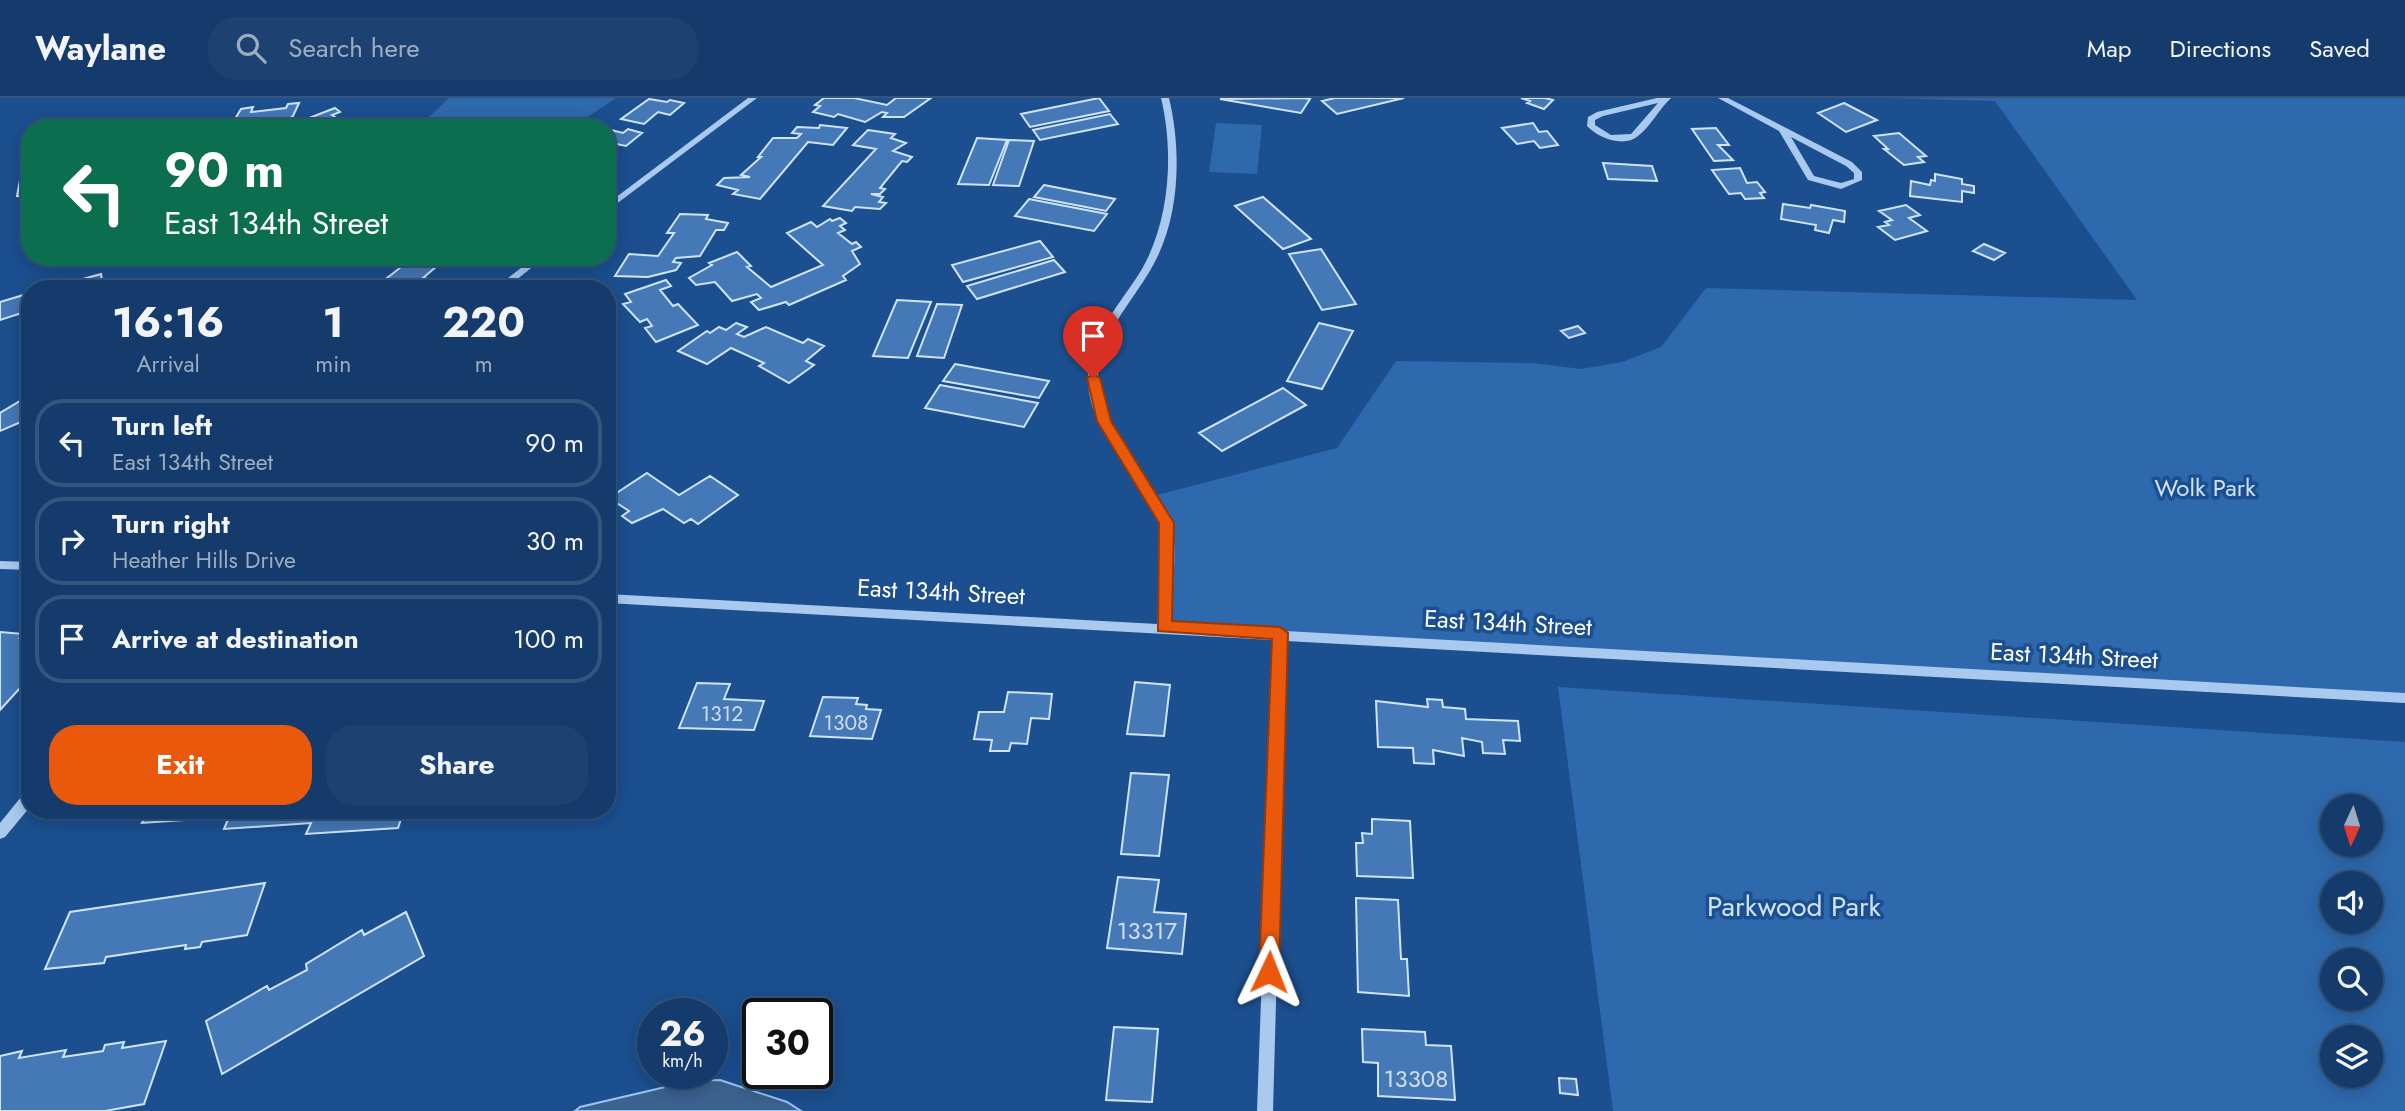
<!DOCTYPE html>
<style>
:root{--surface:#143b6b;--page:#1d4271;--text:#f1f3f6;--muted:#9dadc1;--line:#33557e;--accent:#ea580c}
body{margin:0;font-family:Jost,sans-serif;background:var(--page);color:var(--text);height:100vh;display:flex;flex-direction:column;font-size:26px;white-space:nowrap}
*{box-sizing:border-box;margin:0}
p{font-size:23px;color:var(--muted)}
.icon{flex:none;width:38px;height:38px;fill:none;stroke:currentColor;stroke-width:2;stroke-linecap:round;stroke-linejoin:round}
.map{position:relative;flex:1;overflow:hidden}
.panel{position:absolute;left:21px;top:182px;width:595px;height:539px;display:flex;flex-direction:column;background:var(--surface);border-radius:28px;box-shadow:0 4px 18px #0003,0 0 0 2px var(--line)}
.panel>*{flex:none}
.top-card{position:absolute;left:21px;top:21px;width:595px;height:147px;border-radius:28px;box-shadow:0 4px 18px #0003,0 0 0 2px var(--line);background:#0b6e4f;color:#fff;overflow:hidden}
.needle{width:46px;rotate:184deg}
.fabs{position:absolute;left:2320px;top:696px;display:grid;gap:14px}
.fabs a{display:grid;place-items:center;width:63px;height:63px;border-radius:50%;background:var(--surface);box-shadow:0 4px 18px #0003,0 0 0 2px var(--line);font-size:35px}
.speed{position:absolute;left:637px;top:900px;display:flex;gap:14px;font-size:35px;font-weight:700;text-align:center}
.speed>*{display:grid;place-content:center;width:91px;height:91px;border-radius:50%;background:var(--surface);box-shadow:0 4px 18px #0003,0 0 0 2px var(--line);line-height:1}
.speed small{font-size:18px;font-weight:400}
.speed .limit{border:4px solid #111;border-radius:10px;background:#fff;color:#111}
.pin{position:absolute;display:grid;place-items:center;width:60px;height:60px;color:#fff;margin:-72px -30px;border-radius:50% 50% 50% 0;rotate:-45deg;box-shadow:0 0 7px #0007}
.pin .icon{rotate:45deg}
.me{position:absolute;width:77px;margin:-38px;rotate:2deg;stroke-linejoin:round;filter:drop-shadow(0 0 5px #0008)}
.turn{display:flex;align-items:center;gap:24px;height:147px;padding:0 28px;font-size:32px}
.turn .icon{width:91px;height:91px;stroke-width:2.5}
.turn b{display:block;font-size:49px;line-height:60px}
.eta{display:flex;justify-content:space-evenly;align-items:center;height:119px;text-align:center}
.eta b{font-size:42px;font-weight:700;line-height:49px}
.cta{display:flex;gap:14px;margin-top:auto;padding:14px 28px}
.cta a{flex:1;height:80px;border-radius:28px;background:var(--accent);color:#fff;font-size:28px;font-weight:700;line-height:80px;text-align:center}
.cta a+a{background:var(--page);color:var(--text)}
ul{padding:0;list-style:none}
li{display:flex;align-items:center;gap:21px;height:88px;margin:0 14px 10px;padding:0 14px;border:4px solid var(--line);border-radius:28px}
li div{flex:1}
li b{display:block;font-size:26px}
li em{font-style:normal}
header{display:flex;align-items:center;gap:42px;box-sizing:border-box;height:98px;padding:0 35px;background:var(--surface);border-bottom:2px solid var(--line)}
header strong{font-size:33px}
nav{display:flex;gap:38px;margin-inline-start:auto;font-size:24px}
.search{width:490px;height:63px;background:var(--page);display:flex;align-items:center;gap:18px;box-sizing:border-box;padding:0 24px;border-radius:28px;color:var(--muted);font-size:26px}
.map>svg:first-child{display:block}
.green{fill:#2e69ad;fill-rule:evenodd}
.water{fill:#3c6290;stroke:#9cc4f0;stroke-width:2}
.building{fill:#4478b7;stroke:#cfe3fa;stroke-width:2}
.lines{fill:none;stroke-linecap:round;stroke-linejoin:round}
.minor{fill:#a9c9ee;fill-rule:evenodd}
.route{fill:#ea580c;stroke:#983908;stroke-width:2}
.labels{text-anchor:middle;stroke-width:7;stroke-linejoin:round;paint-order:stroke}
.number-label{font-size:21px;fill:#d0dded}
.park-label{font-size:24px;fill:#cfe3fa;stroke:#1b4f8f}
.street-label{font-size:24px;fill:#fff;stroke:#1b4f8f}
.near-number-label{font-size:24px;fill:#d0dded}
.near-park-label{font-size:28px;fill:#cfe3fa;stroke:#1b4f8f}
</style>
<header>
<strong>Waylane</strong>
<div class="search"><svg class="icon" aria-label="search" viewBox="0 0 24 24"><circle cx="10" cy="10" r="6"/><path d="M15 15l6 6"/></svg>Search here</div>
<nav><a>Map</a><a>Directions</a><a>Saved</a></nav>
</header>
<div class="map">
<svg width="2405" height="1013" viewBox="0 0 2405 1013">
<rect width="100%" height="100%" fill="#1b4f8f"/>
<path class="green" d="M 449,0 L 616,0 L 571,30 L 417,30 Z
M 1887,0 L 2405,0 L 2405,600 L 1163,529 L 1166,425 L 1150,399 L 1337,350 L 1396,263 L 1533,265 L 1581,271 L 1622,264 L 1661,249 L 1706,190 L 2137,202 L 1995,3 Z
M 1216,25 L 1262,27 L 1257,76 L 1209,74 Z
M 1558,589 L 2405,644 L 2405,1013 L 1613,1013 ZM 2333,709 L 2371,709 L 2371,747 L 2333,747 ZM 2333,786 L 2371,786 L 2371,824 L 2333,824 ZM 2333,863 L 2371,863 L 2371,901 L 2333,901 ZM 2333,940 L 2371,940 L 2371,978 L 2333,978 Z"/>
<path class="water" d="M 720,982 L 787,1004 L 801,1013 L 575,1013 L 580,1009 L 691,983 Z"/>
<path class="building" d="M 824,0 L 854,0 L 887,7 L 896,0 L 931,0 L 904,19 L 883,19 L 887,15 L 882,14 L 865,24 L 838,16 L 834,19 L 813,14 L 820,8 L 815,7 Z
M 1099,0 L 1109,13 L 1030,29 L 1021,16 Z
M 1303,0 L 1310,1 L 1301,15 L 1220,1 Z
M 1335,0 L 1404,0 L 1337,16 L 1322,3 Z
M 1521,0 L 1545,0 L 1553,2 L 1544,11 L 1527,5 L 1530,3 Z
M 649,1 L 667,4 L 670,2 L 684,5 L 670,17 L 658,14 L 644,26 L 621,21 Z
M 299,5 L 293,18 L 284,24 L 238,29 L 240,25 L 232,26 L 241,11 L 253,9 L 251,14 L 286,10 L 288,6 Z
M 1844,5 L 1877,22 L 1846,34 L 1818,15 Z
M 335,10 L 340,14 L 332,17 L 347,27 L 356,24 L 361,27 L 303,30 L 300,27 L 307,24 L 304,22 Z
M 1110,16 L 1118,26 L 1040,42 L 1033,32 Z
M 1533,25 L 1539,34 L 1547,33 L 1558,47 L 1540,50 L 1534,43 L 1517,46 L 1502,30 Z
M 820,27 L 847,30 L 833,47 L 808,44 L 760,101 L 733,96 L 738,92 L 717,87 L 724,80 L 750,79 L 741,77 L 761,59 L 758,59 L 773,40 L 797,40 L 801,36 L 792,35 L 797,29 L 819,30 Z
M 1716,30 L 1729,47 L 1718,47 L 1733,62 L 1714,63 L 1692,31 Z
M 607,31 L 623,35 L 628,31 L 642,35 L 626,48 L 612,45 L 607,50 Z
M 868,32 L 895,36 L 891,40 L 906,45 L 893,53 L 912,59 L 907,64 L 902,63 L 880,90 L 885,91 L 880,96 L 871,96 L 883,99 L 879,104 L 886,105 L 880,111 L 855,109 L 852,113 L 823,108 L 876,51 L 853,47 Z
M 1899,35 L 1926,58 L 1918,59 L 1924,64 L 1904,67 L 1884,51 L 1888,51 L 1874,38 Z
M 977,40 L 1007,42 L 989,87 L 958,86 Z
M 1009,42 L 1034,43 L 1019,88 L 993,87 Z
M 1603,65 L 1652,68 L 1657,83 L 1608,81 Z
M 1740,70 L 1747,85 L 1757,84 L 1765,94 L 1760,95 L 1764,100 L 1745,101 L 1741,95 L 1729,96 L 1712,72 Z
M 1935,76 L 1962,81 L 1962,86 L 1974,88 L 1974,95 L 1962,93 L 1962,104 L 1910,98 L 1911,83 L 1930,87 L 1931,82 L 1935,83 Z
M 30,80 L 30,99 L 17,98 L 20,82 Z
M 1044,87 L 1115,101 L 1106,113 L 1034,99 Z
M 1263,99 L 1311,141 L 1283,151 L 1235,108 Z
M 1029,101 L 1107,116 L 1094,133 L 1015,118 Z
M 1783,106 L 1810,110 L 1811,107 L 1845,113 L 1844,124 L 1833,122 L 1829,135 L 1815,132 L 1816,127 L 1781,121 Z
M 1906,107 L 1920,117 L 1909,120 L 1927,133 L 1895,142 L 1878,129 L 1889,127 L 1885,124 L 1892,122 L 1879,113 Z
M 680,116 L 708,117 L 706,121 L 728,125 L 724,132 L 716,132 L 700,158 L 676,160 L 673,164 L 681,165 L 676,172 L 648,179 L 615,178 L 629,156 L 658,158 L 674,135 L 667,135 Z
M 840,120 L 846,125 L 840,128 L 845,132 L 838,135 L 852,146 L 856,144 L 861,149 L 852,153 L 860,166 L 843,178 L 846,182 L 789,207 L 786,204 L 759,212 L 751,204 L 761,200 L 757,196 L 732,203 L 715,184 L 696,187 L 689,180 L 712,167 L 709,165 L 737,154 L 751,168 L 747,169 L 771,189 L 823,167 L 787,135 L 811,124 L 817,129 L 830,121 L 832,123 Z
M 1040,143 L 1053,159 L 963,184 L 952,167 Z
M 1984,146 L 2005,155 L 1994,162 L 1973,153 Z
M 1321,151 L 1356,206 L 1322,212 L 1289,156 Z
M 410,162 L 437,168 L 423,180 L 434,182 L 423,191 L 402,191 L 382,184 Z
M 1054,162 L 1065,174 L 977,201 L 967,188 Z
M 101,176 L 103,188 L 100,191 L 46,191 Z
M 666,182 L 671,188 L 660,192 L 673,208 L 678,206 L 698,227 L 656,244 L 645,230 L 652,228 L 647,221 L 640,224 L 623,206 L 631,204 L 625,196 Z
M 30,195 L 28,213 L 0,222 L 0,204 Z
M 897,202 L 931,204 L 908,260 L 873,258 Z
M 937,206 L 962,207 L 944,260 L 917,258 Z
M 736,225 L 747,229 L 737,236 L 744,239 L 766,229 L 803,245 L 808,241 L 824,248 L 806,263 L 814,267 L 789,285 L 759,268 L 764,265 L 731,250 L 707,266 L 678,253 L 707,233 L 710,235 L 719,229 L 726,232 Z
M 1319,225 L 1353,233 L 1322,291 L 1287,283 Z
M 1578,228 L 1585,235 L 1569,240 L 1561,233 Z
M 955,266 L 1049,283 L 1039,300 L 943,283 Z
M 940,287 L 1038,305 L 1024,329 L 925,310 Z
M 1283,290 L 1306,307 L 1222,353 L 1199,335 Z
M 30,297 L 30,320 L 0,333 L 0,315 Z
M 647,375 L 679,397 L 710,378 L 738,397 L 698,426 L 691,421 L 684,425 L 663,411 L 632,425 L 622,418 L 629,413 L 609,400 Z
M 0,534 L 24,536 L 20,540 L 30,541 L 30,579 L 0,612 Z
M 1135,584 L 1170,587 L 1164,638 L 1127,636 Z
M 697,585 L 730,586 L 724,601 L 764,603 L 754,632 L 679,630 Z
M 1008,594 L 1052,596 L 1049,621 L 1031,620 L 1027,646 L 1011,645 L 1009,653 L 990,653 L 992,642 L 974,641 L 979,614 L 1004,614 Z
M 823,599 L 858,600 L 856,606 L 867,607 L 866,611 L 881,612 L 872,641 L 810,638 Z
M 1427,601 L 1442,602 L 1443,609 L 1465,611 L 1466,621 L 1518,623 L 1520,643 L 1503,642 L 1505,656 L 1483,655 L 1482,644 L 1462,640 L 1464,658 L 1433,652 L 1434,666 L 1414,665 L 1413,650 L 1378,649 L 1376,603 L 1428,609 Z
M 1131,675 L 1169,677 L 1159,758 L 1121,756 Z
M 149,712 L 404,712 L 398,730 L 306,736 L 311,725 L 224,731 L 229,719 L 142,725 Z
M 1372,721 L 1410,723 L 1413,780 L 1357,778 L 1356,745 L 1363,745 L 1362,735 L 1372,736 Z
M 1118,779 L 1159,782 L 1154,814 L 1186,816 L 1182,856 L 1107,850 Z
M 265,785 L 247,837 L 202,844 L 200,849 L 185,851 L 186,847 L 106,859 L 104,865 L 45,871 L 70,814 Z
M 1356,800 L 1398,802 L 1401,861 L 1407,861 L 1409,898 L 1358,894 Z
M 406,814 L 424,858 L 222,976 L 206,923 L 267,888 L 269,892 L 307,872 L 306,866 L 362,832 L 364,837 Z
M 1114,929 L 1158,931 L 1152,1004 L 1106,1002 Z
M 1362,931 L 1425,934 L 1426,947 L 1451,948 L 1455,1002 L 1378,998 L 1378,965 L 1363,964 Z
M 166,943 L 144,1006 L 105,1013 L 0,1013 L 0,958 L 22,953 L 19,960 L 66,952 L 63,959 L 103,953 L 105,947 L 124,944 L 122,950 Z
M 1559,980 L 1576,981 L 1578,997 L 1560,995 Z"/>
<g class="lines">
<path class="minor" d="M 748,0 L 757,0 L 607,113 L 607,106 Z
M 1161,0 L 1169,0 C 1182,54 1180,122 1151,171 C 1132,204 1098,239 1098,280 C 1098,323 1132,359 1154,393 C 1160,403 1168,414 1171,426 C 1179,451 1171,499 1169,527 L 1275,532 L 1280,530 L 1285,533 L 2405,595 L 2405,605 L 1286,543 L 1273,1013 L 1257,1013 L 1274,542 L 607,505 L 607,496 L 1157,526 C 1159,499 1167,450 1160,425 C 1156,412 1147,399 1139,388 C 1118,356 1087,320 1088,279 C 1089,238 1122,204 1142,171 C 1170,122 1174,54 1161,0 Z
M 1657,0 L 1671,0 C 1659,11 1651,28 1638,38 C 1624,50 1598,40 1587,28 L 1588,19 L 1597,14 ZM 1658,5 L 1631,36 L 1611,37 L 1595,27 L 1595,22 L 1603,18 Z
M 1718,0 L 1728,0 L 1852,64 L 1862,74 L 1862,82 L 1841,91 L 1808,82 L 1779,33 ZM 1791,39 L 1846,68 L 1854,75 L 1854,81 L 1841,85 L 1814,78 Z
M 535,159 L 545,159 L 505,191 L 494,191 Z
M 0,463 L 30,464 L 30,472 L 0,471 Z
M 30,692 L 30,709 L 5,739 L 0,741 L 0,725 L 25,694 Z"/>
</g>
<path class="route" d="M 1093,276 L 1100,280 L 1111,323 L 1174,425 L 1172,523 L 1280,529 L 1288,535 L 1279,874 L 1276,880 L 1269,883 L 1262,880 L 1259,874 L 1272,541 L 1158,533 L 1159,425 L 1097,323 L 1087,280 Z"/>
<g class="labels">
<g class="number-label">
<text x="722" y="623">1312</text>
<text x="846" y="632">1308</text>
</g>
<g class="park-label">
<text x="2205" y="398">Wolk Park</text>
</g>
<g class="street-label">
<text transform="translate(941 494) rotate(3)" y="8">East 134th Street</text>
<text transform="translate(1508 525) rotate(3)" y="8">East 134th Street</text>
<text transform="translate(2074 558) rotate(3)" y="8">East 134th Street</text>
</g>
<g class="near-number-label">
<text x="1147" y="841">13317</text>
<text x="1416" y="989">13308</text>
</g>
<g class="near-park-label">
<text x="1794" y="818">Parkwood Park</text>
</g>
</g>
</svg>
<div class="fabs">
<a><svg class="needle" viewBox="-14 -14 28 28"><path d="M0-13l5 13h-10z" fill="#e53935"/><path d="M0 13l5-13h-10z" fill="#9dadc1"/></svg></a>
<a><svg class="icon" aria-label="sound" viewBox="0 0 24 24"><path d="M4 9h4l5-4v14l-5-4H4zM17 9q2 3 0 6"/></svg></a>
<a><svg class="icon" aria-label="search" viewBox="0 0 24 24"><circle cx="10" cy="10" r="6"/><path d="M15 15l6 6"/></svg></a>
<a><svg class="icon" aria-label="layers" viewBox="0 0 24 24"><path d="M12 4l9 5-9 5-9-5zM3 14l9 5 9-5"/></svg></a>
</div>
<div class="speed"><div>26<small>km/h</small></div><div class="limit">30</div></div>
<div class="pin" style="left:1093px;top:280px;background:#d93025"><svg class="icon" aria-label="arrive" viewBox="0 0 24 24"><path d="M6 21V4h12l-3 4 3 4H6"/></svg></div>
<svg class="me" style="left:1269px;top:874px" viewBox="-20 -20 40 40"><path d="M0-17L14 15 0 8-14 15z" fill="#ea580c" stroke="#fff" stroke-width="4"/></svg>
<div class="top-card">
<div class="turn"><svg class="icon" aria-label="left" viewBox="0 0 24 24"><path d="M17 20v-9H6M10 6l-5 5 5 5"/></svg><div><b>90 m</b>East 134th Street</div></div>
</div>
<section class="panel">
<div class="eta">
<div><b>16:16</b><p>Arrival</p></div>
<div><b>1</b><p>min</p></div>
<div><b>220</b><p>m</p></div>
</div>
<ul>
<li><svg class="icon" aria-label="left" viewBox="0 0 24 24"><path d="M17 20v-9H6M10 6l-5 5 5 5"/></svg><div><b>Turn left</b><p>East 134th Street</p></div><em>90 m</em></li>
<li><svg class="icon" aria-label="right" viewBox="0 0 24 24"><path d="M7 20v-9h11M14 6l5 5-5 5"/></svg><div><b>Turn right</b><p>Heather Hills Drive</p></div><em>30 m</em></li>
<li><svg class="icon" aria-label="arrive" viewBox="0 0 24 24"><path d="M6 21V4h12l-3 4 3 4H6"/></svg><div><b>Arrive at destination</b></div><em>100 m</em></li>
</ul>
<div class="cta"><a>Exit</a><a>Share</a></div>
</section>
</div>
